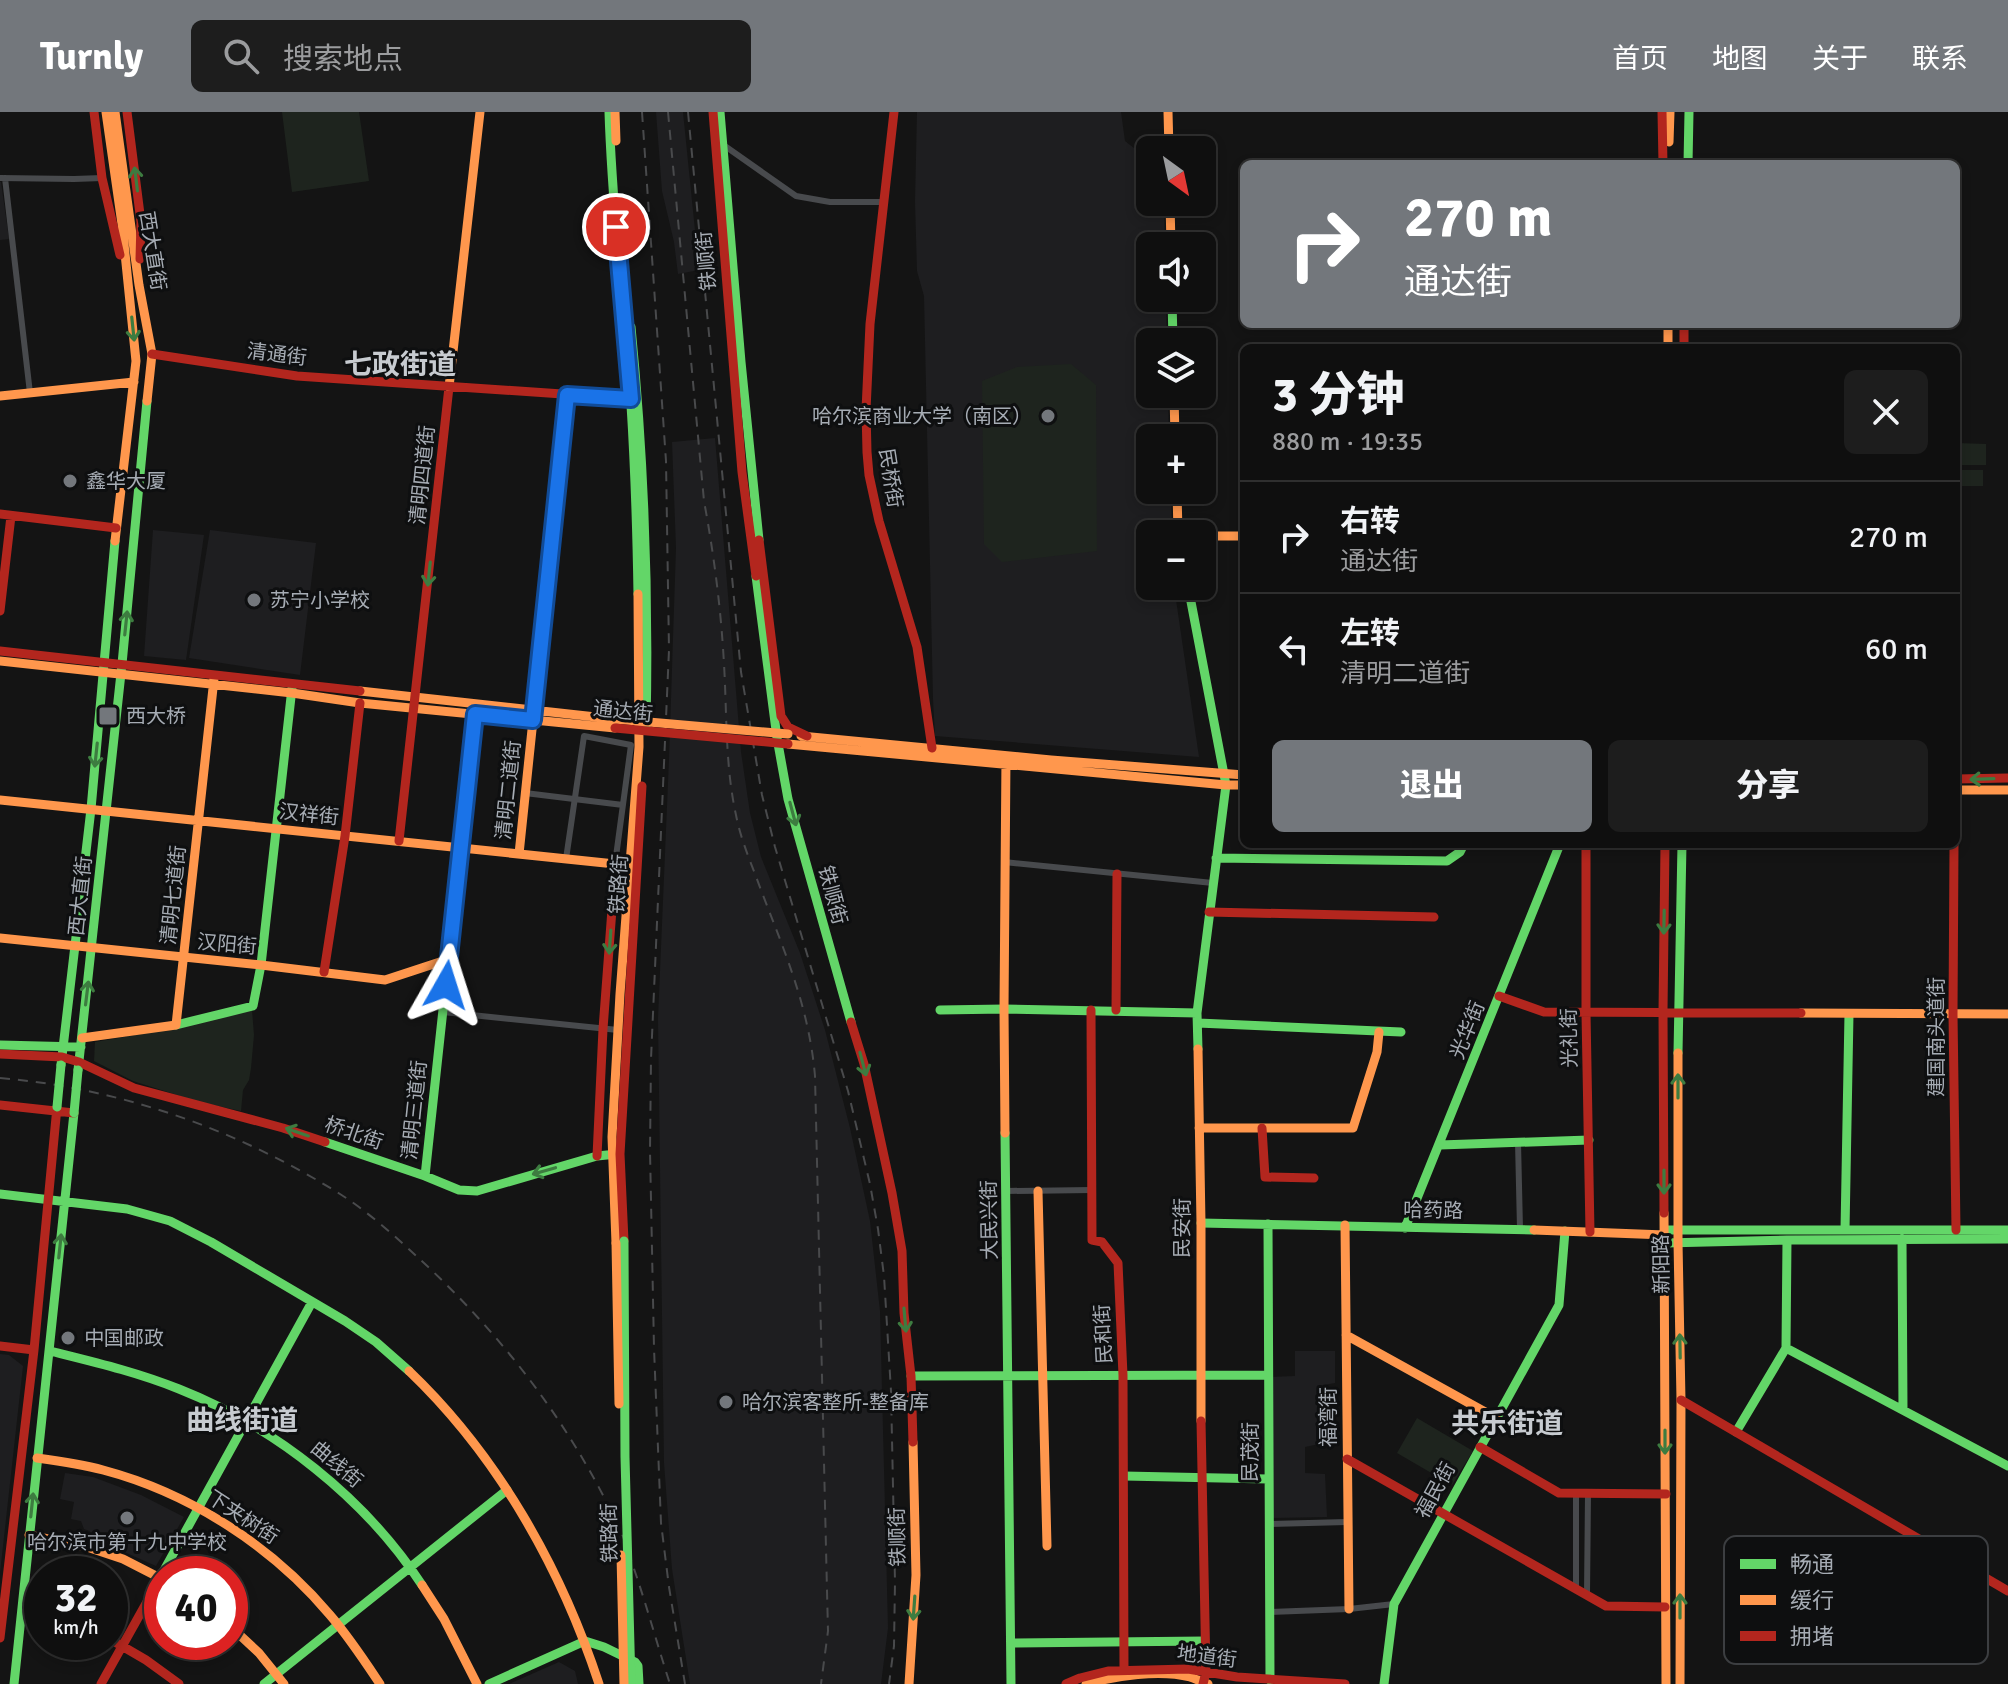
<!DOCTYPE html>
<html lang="zh">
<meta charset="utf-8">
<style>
:root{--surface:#0f0f0f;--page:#1d1d1d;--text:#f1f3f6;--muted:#9b9c9e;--line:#2f2f2f;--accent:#73777c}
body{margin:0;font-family:Signika,"Noto Sans SC",sans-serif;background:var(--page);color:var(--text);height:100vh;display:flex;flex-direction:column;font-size:30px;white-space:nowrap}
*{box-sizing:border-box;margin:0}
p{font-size:26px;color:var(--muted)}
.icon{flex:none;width:44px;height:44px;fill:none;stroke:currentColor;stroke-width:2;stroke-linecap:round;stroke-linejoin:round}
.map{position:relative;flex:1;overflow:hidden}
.panel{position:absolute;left:1240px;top:232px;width:720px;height:504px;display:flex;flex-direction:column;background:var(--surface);border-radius:12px;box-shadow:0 4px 12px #0003,0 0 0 2px var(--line)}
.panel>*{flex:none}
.hud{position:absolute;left:1240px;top:48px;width:720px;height:168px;border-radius:12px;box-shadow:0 4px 12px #0003,0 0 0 2px var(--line);background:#73777c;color:#fff;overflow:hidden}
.needle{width:52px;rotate:147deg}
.fabs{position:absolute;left:1136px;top:24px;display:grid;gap:16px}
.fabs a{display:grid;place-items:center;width:80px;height:80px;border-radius:12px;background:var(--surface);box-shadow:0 4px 12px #0003,0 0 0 2px var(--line);font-size:40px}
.speed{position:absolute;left:24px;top:1444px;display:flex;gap:16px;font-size:40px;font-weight:700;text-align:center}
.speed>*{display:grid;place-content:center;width:104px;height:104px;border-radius:50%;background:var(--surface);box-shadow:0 4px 12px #0003,0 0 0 2px var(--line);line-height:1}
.speed small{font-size:20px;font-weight:400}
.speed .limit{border:12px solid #d22;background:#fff;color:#111}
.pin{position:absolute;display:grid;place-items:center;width:68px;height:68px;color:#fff;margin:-34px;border:4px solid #fff;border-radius:50%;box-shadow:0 2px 8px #0007}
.me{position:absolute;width:88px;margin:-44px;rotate:6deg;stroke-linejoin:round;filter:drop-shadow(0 0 6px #0008)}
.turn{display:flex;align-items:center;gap:28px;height:168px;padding:0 32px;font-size:36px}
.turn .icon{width:104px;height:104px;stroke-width:2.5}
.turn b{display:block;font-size:56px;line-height:68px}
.round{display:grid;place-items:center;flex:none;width:84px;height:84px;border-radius:12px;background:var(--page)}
.head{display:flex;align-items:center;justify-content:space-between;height:136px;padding:0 32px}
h1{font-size:48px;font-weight:800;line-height:60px}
.action{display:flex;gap:16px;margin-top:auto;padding:16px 32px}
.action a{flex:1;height:92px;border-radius:12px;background:var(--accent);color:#fff;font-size:32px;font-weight:800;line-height:92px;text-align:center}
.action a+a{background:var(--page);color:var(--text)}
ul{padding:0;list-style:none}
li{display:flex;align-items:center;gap:24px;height:112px;padding:0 32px;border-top:2px solid var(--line)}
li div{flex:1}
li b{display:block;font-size:30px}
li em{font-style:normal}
header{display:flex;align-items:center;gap:48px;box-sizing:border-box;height:112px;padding:0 40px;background:var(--accent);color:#fff}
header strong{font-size:38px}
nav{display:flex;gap:44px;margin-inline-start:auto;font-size:28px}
.search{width:560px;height:72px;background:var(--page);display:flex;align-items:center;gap:20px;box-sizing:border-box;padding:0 28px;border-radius:12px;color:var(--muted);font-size:30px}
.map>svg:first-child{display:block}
.built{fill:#1e1e20}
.green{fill:#1e241e}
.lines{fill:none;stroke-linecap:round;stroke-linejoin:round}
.street{stroke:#484a4d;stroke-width:6}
.fast{stroke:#63d668;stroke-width:9}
.slow{stroke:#ff974d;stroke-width:9}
.jam{stroke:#b3261e;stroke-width:9}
.rail{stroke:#494a4c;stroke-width:2;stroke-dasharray:10 8;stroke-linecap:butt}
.fast-bridge{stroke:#63d668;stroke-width:9}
.slow-bridge{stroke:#ff974d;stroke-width:9}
.jam-bridge{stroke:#b3261e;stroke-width:9}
.oneway{stroke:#3d7c40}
.route-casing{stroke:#114b97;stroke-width:20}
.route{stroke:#1a73e8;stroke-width:14}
.poi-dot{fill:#73777c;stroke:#0e0f10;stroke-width:3}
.labels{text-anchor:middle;stroke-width:6;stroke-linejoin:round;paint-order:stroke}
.street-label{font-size:20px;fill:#a6acb4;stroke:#0e0f10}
.poi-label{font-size:20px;fill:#a6acb4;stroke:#0e0f10;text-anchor:start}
.district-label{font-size:28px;font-weight:bold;fill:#c7cbd0;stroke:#0e0f10}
.key{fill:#0e0f10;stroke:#3c3e41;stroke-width:2}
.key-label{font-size:22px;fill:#a6acb4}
</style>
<header>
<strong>Turnly</strong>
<div class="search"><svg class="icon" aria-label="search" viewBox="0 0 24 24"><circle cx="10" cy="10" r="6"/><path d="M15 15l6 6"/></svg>搜索地点</div>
<nav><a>首页</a><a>地图</a><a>关于</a><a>联系</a></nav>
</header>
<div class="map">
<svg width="2008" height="1572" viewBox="0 0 2008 1572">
<rect width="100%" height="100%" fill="#141414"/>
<path class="built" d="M 656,0 L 683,0 L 699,158 L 678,162 L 674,130 L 662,79 Z
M 917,0 L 1121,0 L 1125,29 L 1139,40 L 1150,41 L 1150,90 L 1164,90 L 1165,134 L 1150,134 L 1150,186 L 1166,186 L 1167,230 L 1150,230 L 1150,282 L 1168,282 L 1169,326 L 1150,326 L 1150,378 L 1171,378 L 1172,422 L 1150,422 L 1150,474 L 1174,474 L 1199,645 L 935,624 L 933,587 L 924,184 L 917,159 L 915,90 Z
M 0,70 L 1,70 L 9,127 L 0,128 Z
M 715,326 L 741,640 L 750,701 L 761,745 L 800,841 L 825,918 L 850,1016 L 870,1109 L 880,1199 L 888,1516 L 881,1572 L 690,1572 L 672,1457 L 664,1351 L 658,907 L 669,647 L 676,436 L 672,330 Z
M 153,418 L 204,423 L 186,548 L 144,544 Z
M 210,418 L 316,431 L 300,563 L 189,546 Z
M 1295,1239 L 1335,1239 L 1335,1271 L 1323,1273 L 1319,1332 L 1305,1335 L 1305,1361 L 1325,1362 L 1327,1405 L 1272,1406 L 1269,1265 L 1295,1264 Z
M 0,1242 L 9,1243 L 23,1254 L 0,1461 Z
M 65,1361 L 93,1365 L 141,1383 L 184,1405 L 156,1454 L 113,1435 L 87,1428 L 90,1419 L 84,1417 L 81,1409 L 71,1407 L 74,1390 L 60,1387 Z
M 559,1550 L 575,1559 L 578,1572 L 509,1572 Z"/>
<path class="green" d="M 282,0 L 359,0 L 369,69 L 292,80 Z
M 1071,252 L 1096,273 L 1097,439 L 1002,450 L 984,432 L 982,269 L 1017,255 Z
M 1956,331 L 1986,332 L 1986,353 L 1956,353 Z
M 1956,358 L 1983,358 L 1983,374 L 1956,374 Z
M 252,898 L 254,923 L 251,956 L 249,968 L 243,978 L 241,999 L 199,990 L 133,969 L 94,949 L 95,930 L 176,916 Z
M 1417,1306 L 1473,1339 L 1452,1373 L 1397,1341 Z"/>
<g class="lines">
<path class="street" d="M 722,32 L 796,84 L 830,90 L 884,90
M 0,66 L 74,67 L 102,66
M 5,66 L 30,281
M 525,681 L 623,693
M 566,747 L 584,624 L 631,633 L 615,752
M 1004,750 L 1213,771
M 443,900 L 618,918
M 1518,1030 L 1520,1117
M 1006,1079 L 1092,1078
M 1576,1382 L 1576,1477
M 1269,1412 L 1347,1410
M 1587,1483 L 1588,1382
M 1269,1500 L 1349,1497 L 1394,1492"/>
<path class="fast" d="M 609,0 C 612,98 624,195 631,293 C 635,356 637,419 638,482
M 720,0 L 741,250 L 759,428
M 1688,52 L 1689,0
M 1172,186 L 1173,230
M 631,215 C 644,348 649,482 646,615
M 756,464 L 777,626 L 788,687 L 851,910
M 1188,474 L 1226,673 L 1197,901 L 1198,937
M 1216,746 L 1447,749 L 1460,740 L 1464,732
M 940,898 L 1004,897 L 1197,901
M 1198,911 L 1401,920
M 176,913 L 253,894 L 261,853 L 292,576
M 0,933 L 81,935
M 1678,941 L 1682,732
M 61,953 L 91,697 L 115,429
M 78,958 L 122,552 L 147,289
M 1005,1021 L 1011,1572
M 325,1030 L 425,1064 L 459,1078 L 477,1079 L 597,1044 L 617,1042
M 1440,1033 L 1589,1028
M 425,1064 L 475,602
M 0,1082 L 127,1097 L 170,1109 L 211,1130 L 345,1209 L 376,1230 L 409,1259
M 1201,1111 L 1534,1118
M 1268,1112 L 1270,1568
M 1405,1116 L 1560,732
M 1665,1118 L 2008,1118
M 1845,1118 L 1849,902
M 1902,1127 L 1903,1297
M 1665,1131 L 1787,1128 L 2008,1127
M 1786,1236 L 2008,1354
M 50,1239 C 94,1250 137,1260 179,1277 C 275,1315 365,1386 422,1473
M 911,1264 L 1267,1263
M 1736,1320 L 1786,1236 L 1787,1128
M 1124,1364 L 1268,1367
M 162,1462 L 312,1190
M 23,1498 L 42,1503
M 585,1529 L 604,1535 L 635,1550 L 638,1554 L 639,1572
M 1011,1531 L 1204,1529
M 14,1572 L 74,1001
M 264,1572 L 507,1378
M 489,1572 L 585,1529
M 1384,1572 L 1394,1492 L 1559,1193 L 1565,1119"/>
<path class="slow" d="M 106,0 L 122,112 L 136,249 L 115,429
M 115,0 L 139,173 L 152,242 L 147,289
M 615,0 L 616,29
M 1168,0 L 1169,38
M 1669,30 L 1670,0
M 1170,90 L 1171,134
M 1668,212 L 1668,236
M 449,275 L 480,0
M 1174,282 L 1175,326
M 0,284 L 134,270
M 1177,378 L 1178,422
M 1202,424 L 1244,424
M 0,549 L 292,581 L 360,591 L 615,616
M 360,579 L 614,607
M 801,624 L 1051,648 L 1244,663
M 788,632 L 1226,673 L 1244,673
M 1956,678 L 2008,678
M 0,688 L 615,752 L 613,784
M 519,742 L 567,283
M 0,826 L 261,853 L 385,868 L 449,847
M 1801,901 L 2008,902
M 82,926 L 176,913 L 214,567
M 1198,937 L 1201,1111 L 1201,1309
M 1678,941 L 1678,1130 L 1681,1288 L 1680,1572
M 1199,1016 L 1353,1016 L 1377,940 L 1379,920
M 1005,1021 L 1004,897 L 1006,644
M 1038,1079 L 1047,1434
M 1664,1101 L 1666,1572
M 1345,1113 L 1349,1497
M 1534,1118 L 1665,1123
M 616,1131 L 612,1025 L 620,882 L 639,635 L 638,482
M 1346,1223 L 1496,1306
M 409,1259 C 498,1344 561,1456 599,1572
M 37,1346 C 59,1349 81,1352 103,1358 C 190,1381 272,1434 330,1503 C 349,1525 364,1548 380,1572
M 29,1423 L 87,1435 L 123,1447 L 162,1467
M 422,1473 L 444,1507 L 477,1572
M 230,1514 L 259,1541 L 284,1572
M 909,1572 L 916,1463 L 913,1330
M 1086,1572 C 1116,1564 1159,1557 1190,1565 C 1196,1567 1202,1570 1208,1572"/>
<path class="jam" d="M 94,0 L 102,66 L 120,143
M 127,0 L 141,110 L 140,147
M 713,0 L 742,360 L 756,464
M 894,0 L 870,212 L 866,298 L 867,340 L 869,363 L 879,409 L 917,535 L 932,636
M 1662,0 L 1663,52
M 1684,212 L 1684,236
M 152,242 L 297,264 L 635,287
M 0,402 L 116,416
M 759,428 L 781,604 L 788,615 L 807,624
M 0,499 L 11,404
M 0,539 L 360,579
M 1956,667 L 2008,666
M 399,729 L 449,275
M 1586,732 L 1586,901 L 1590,1120
M 1954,732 L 1953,902 L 1956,1118
M 1209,800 L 1434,805
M 324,860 L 345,724 L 360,591
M 1499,884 L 1544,900 L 1801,901
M 1091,898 L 1092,1128 L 1102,1130 L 1118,1151 L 1123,1263 L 1124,1557
M 1116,898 L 1117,762
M 851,910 L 864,952 L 892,1081 L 902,1139 L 904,1201 L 911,1264 L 913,1330
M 0,942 L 62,945 L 79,950 L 134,976 L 283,1016 L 325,1030
M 0,993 L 74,1001
M 1262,1016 L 1265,1065 L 1314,1066
M 597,1044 L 603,917 L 613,784
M 1664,1101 L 1663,900 L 1665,732
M 624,1129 L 620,1042 L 642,674
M 0,1234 L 34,1238
M 1681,1288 L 2008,1479
M 1201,1309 L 1206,1560 L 1203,1572
M 1480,1335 L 1559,1381 L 1666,1382
M 1347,1347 L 1606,1494 L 1665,1495
M 0,1526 L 34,1238 L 57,995
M 110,1527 L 146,1548 L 179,1572
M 101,1572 L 162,1463
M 1066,1572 L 1080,1566 L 1108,1559 L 1188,1557 L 1237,1565 L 1345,1572"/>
<path class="rail" d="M 642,0 L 666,349 L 669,538 L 651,947 L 650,1039 L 654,1236 L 661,1411 L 669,1475 L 685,1572
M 668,0 L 704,389 C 714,443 721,497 724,552 C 727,602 725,653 736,703 C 741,729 752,753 761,778 C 785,841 809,895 815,964 L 827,1479 L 828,1519 L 821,1572
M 688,0 L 741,560 L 762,683 L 775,735 L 848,979 L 870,1072 L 878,1117 L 884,1164 L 891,1279 L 895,1470 L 894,1534 L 889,1572
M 0,966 C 120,976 238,1018 340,1082 C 370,1101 398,1127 424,1151 C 505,1227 569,1311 617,1411 C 624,1424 627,1438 632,1451 C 646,1491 657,1532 670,1572"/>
<path class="fast-bridge" d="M 57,995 L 61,953
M 74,1001 L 78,958
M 624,1129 L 625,1345 L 631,1572"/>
<path class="slow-bridge" d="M 614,607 L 788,622
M 616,1131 L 619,1292
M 621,1443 L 624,1572"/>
<path class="jam-bridge" d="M 615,616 L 788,632"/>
</g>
<defs><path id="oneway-shaft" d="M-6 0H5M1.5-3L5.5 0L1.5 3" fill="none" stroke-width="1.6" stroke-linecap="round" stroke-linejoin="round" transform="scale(2)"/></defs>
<g class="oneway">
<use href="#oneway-shaft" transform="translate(136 67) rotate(-97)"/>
<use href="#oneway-shaft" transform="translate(133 217) rotate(84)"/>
<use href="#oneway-shaft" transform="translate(429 462) rotate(96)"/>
<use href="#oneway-shaft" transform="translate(126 511) rotate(-84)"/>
<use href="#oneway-shaft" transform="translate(96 643) rotate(96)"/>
<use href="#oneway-shaft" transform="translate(1982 667) rotate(178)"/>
<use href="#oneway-shaft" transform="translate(793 702) rotate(75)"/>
<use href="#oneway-shaft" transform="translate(1664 810) rotate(91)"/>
<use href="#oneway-shaft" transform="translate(610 830) rotate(94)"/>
<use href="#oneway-shaft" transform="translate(87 881) rotate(-83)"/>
<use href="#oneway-shaft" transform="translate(863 952) rotate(75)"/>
<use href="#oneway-shaft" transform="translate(1678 974) rotate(-90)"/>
<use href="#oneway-shaft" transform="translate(297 1020) rotate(-161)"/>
<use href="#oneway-shaft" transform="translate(544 1059) rotate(164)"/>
<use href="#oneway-shaft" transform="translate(1664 1070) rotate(90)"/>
<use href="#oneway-shaft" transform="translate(60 1134) rotate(-84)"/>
<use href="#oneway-shaft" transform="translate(905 1208) rotate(85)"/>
<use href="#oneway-shaft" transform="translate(1680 1234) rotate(-91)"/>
<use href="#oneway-shaft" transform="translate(1665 1330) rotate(90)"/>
<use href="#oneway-shaft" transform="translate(32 1393) rotate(-84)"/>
<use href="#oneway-shaft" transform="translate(1680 1494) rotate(-90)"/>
<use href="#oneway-shaft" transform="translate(914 1496) rotate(94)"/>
</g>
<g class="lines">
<defs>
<path id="route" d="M 446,873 L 475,602 L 533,608 L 567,283 L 631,287 L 616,115"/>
</defs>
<use href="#route" class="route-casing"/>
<use href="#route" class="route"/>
</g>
<g class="poi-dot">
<circle cx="1048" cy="304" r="8"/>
<circle cx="70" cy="369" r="8"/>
<circle cx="254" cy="488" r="8"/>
<rect x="98" y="594" width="20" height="20" rx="4"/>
<circle cx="68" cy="1226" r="8"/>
<circle cx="726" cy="1290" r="8"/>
<circle cx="127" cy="1406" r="8"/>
</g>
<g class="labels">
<g class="street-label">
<text transform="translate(153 139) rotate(81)" y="7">西大直街</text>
<text transform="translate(706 149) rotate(-95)" y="7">铁顺街</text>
<text transform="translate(277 242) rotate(7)" y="7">清通街</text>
<text transform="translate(422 363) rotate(-84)" y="7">清明四道街</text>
<text transform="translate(891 366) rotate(81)" y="7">民桥街</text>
<text transform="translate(623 599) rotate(6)" y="7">通达街</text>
<text transform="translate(508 678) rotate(-84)" y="7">清明二道街</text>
<text transform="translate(309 702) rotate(6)" y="7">汉祥街</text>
<text transform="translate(618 772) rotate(-86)" y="7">铁路街</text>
<text transform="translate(173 783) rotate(-84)" y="7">清明七道街</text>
<text transform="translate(833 783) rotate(75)" y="7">铁顺街</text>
<text transform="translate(80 784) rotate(-84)" y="7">西大直街</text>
<text transform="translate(227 832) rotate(5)" y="7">汉阳街</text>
<text transform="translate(1467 918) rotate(-68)" y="7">光华街</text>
<text transform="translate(1936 925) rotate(-90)" y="7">建国南头道街</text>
<text transform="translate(1569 926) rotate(-91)" y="7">光礼街</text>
<text transform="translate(414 998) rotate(-84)" y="7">清明三道街</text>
<text transform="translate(354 1021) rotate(19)" y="7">桥北街</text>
<text transform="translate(1433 1098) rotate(1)" y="7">哈药路</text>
<text transform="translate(989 1108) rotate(-91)" y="7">大民兴街</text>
<text transform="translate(1182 1116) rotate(-90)" y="7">民安街</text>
<text transform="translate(1661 1152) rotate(-91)" y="7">新阳路</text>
<text transform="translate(1103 1222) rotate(-93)" y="7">民和街</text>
<text transform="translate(1328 1305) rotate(-90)" y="7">福湾街</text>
<text transform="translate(1250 1340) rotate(-90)" y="7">民茂街</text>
<text transform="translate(337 1352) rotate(40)" y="7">曲线街</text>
<text transform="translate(1435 1378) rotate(-61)" y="7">福民街</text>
<text transform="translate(243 1405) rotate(33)" y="7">下夹树街</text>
<text transform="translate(609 1421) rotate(-91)" y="7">铁路街</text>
<text transform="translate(897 1425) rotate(-91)" y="7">铁顺街</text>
<text transform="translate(1207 1544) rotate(7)" y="7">地道街</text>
</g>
<g class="poi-label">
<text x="1032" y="311" text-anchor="end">哈尔滨商业大学（南区）</text>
<text x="86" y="376">鑫华大厦</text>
<text x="270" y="495">苏宁小学校</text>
<text x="126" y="611">西大桥</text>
<text x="84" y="1233">中国邮政</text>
<text x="742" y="1297">哈尔滨客整所-整备库</text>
<text x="127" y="1437" text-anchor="middle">哈尔滨市第十九中学校</text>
</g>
<g class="district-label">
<text x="400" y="262">七政街道</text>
<text x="242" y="1318">曲线街道</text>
<text x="1507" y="1321">共乐街道</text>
</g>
</g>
<rect x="1724" y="1424" width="264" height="128" rx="12" class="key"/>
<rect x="1740" y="1447" width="36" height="10" fill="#63d668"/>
<rect x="1740" y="1483" width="36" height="10" fill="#ff974d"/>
<rect x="1740" y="1519" width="36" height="10" fill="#b3261e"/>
<g class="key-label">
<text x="1790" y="1460">畅通</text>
<text x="1790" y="1496">缓行</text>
<text x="1790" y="1532">拥堵</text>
</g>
</svg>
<div class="fabs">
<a><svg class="needle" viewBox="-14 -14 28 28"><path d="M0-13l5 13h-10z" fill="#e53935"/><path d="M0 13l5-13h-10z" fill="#9b9c9e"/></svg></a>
<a><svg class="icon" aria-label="sound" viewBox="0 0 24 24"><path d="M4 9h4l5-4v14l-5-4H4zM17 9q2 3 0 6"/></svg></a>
<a><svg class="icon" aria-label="layers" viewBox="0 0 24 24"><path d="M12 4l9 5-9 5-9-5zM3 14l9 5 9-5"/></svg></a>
<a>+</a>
<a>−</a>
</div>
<div class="speed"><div>32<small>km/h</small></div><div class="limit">40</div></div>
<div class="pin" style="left:616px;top:115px;background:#d93025"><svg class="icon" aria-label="arrive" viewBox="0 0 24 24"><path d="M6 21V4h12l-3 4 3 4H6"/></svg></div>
<svg class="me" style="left:446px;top:873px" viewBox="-20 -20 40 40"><path d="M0-17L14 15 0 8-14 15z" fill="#1a73e8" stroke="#fff" stroke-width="4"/></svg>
<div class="hud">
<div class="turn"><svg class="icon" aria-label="right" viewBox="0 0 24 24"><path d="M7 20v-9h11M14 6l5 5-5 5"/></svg><div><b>270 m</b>通达街</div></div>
</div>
<section class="panel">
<div class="head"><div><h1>3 分钟</h1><p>880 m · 19:35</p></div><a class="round"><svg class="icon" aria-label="close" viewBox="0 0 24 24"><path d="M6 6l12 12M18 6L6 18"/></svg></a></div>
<ul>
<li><svg class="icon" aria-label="right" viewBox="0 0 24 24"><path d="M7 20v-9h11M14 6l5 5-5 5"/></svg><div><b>右转</b><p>通达街</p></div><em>270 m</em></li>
<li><svg class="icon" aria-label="left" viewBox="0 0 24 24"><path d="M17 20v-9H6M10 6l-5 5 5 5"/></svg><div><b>左转</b><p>清明二道街</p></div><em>60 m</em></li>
</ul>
<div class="action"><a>退出</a><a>分享</a></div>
</section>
</div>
